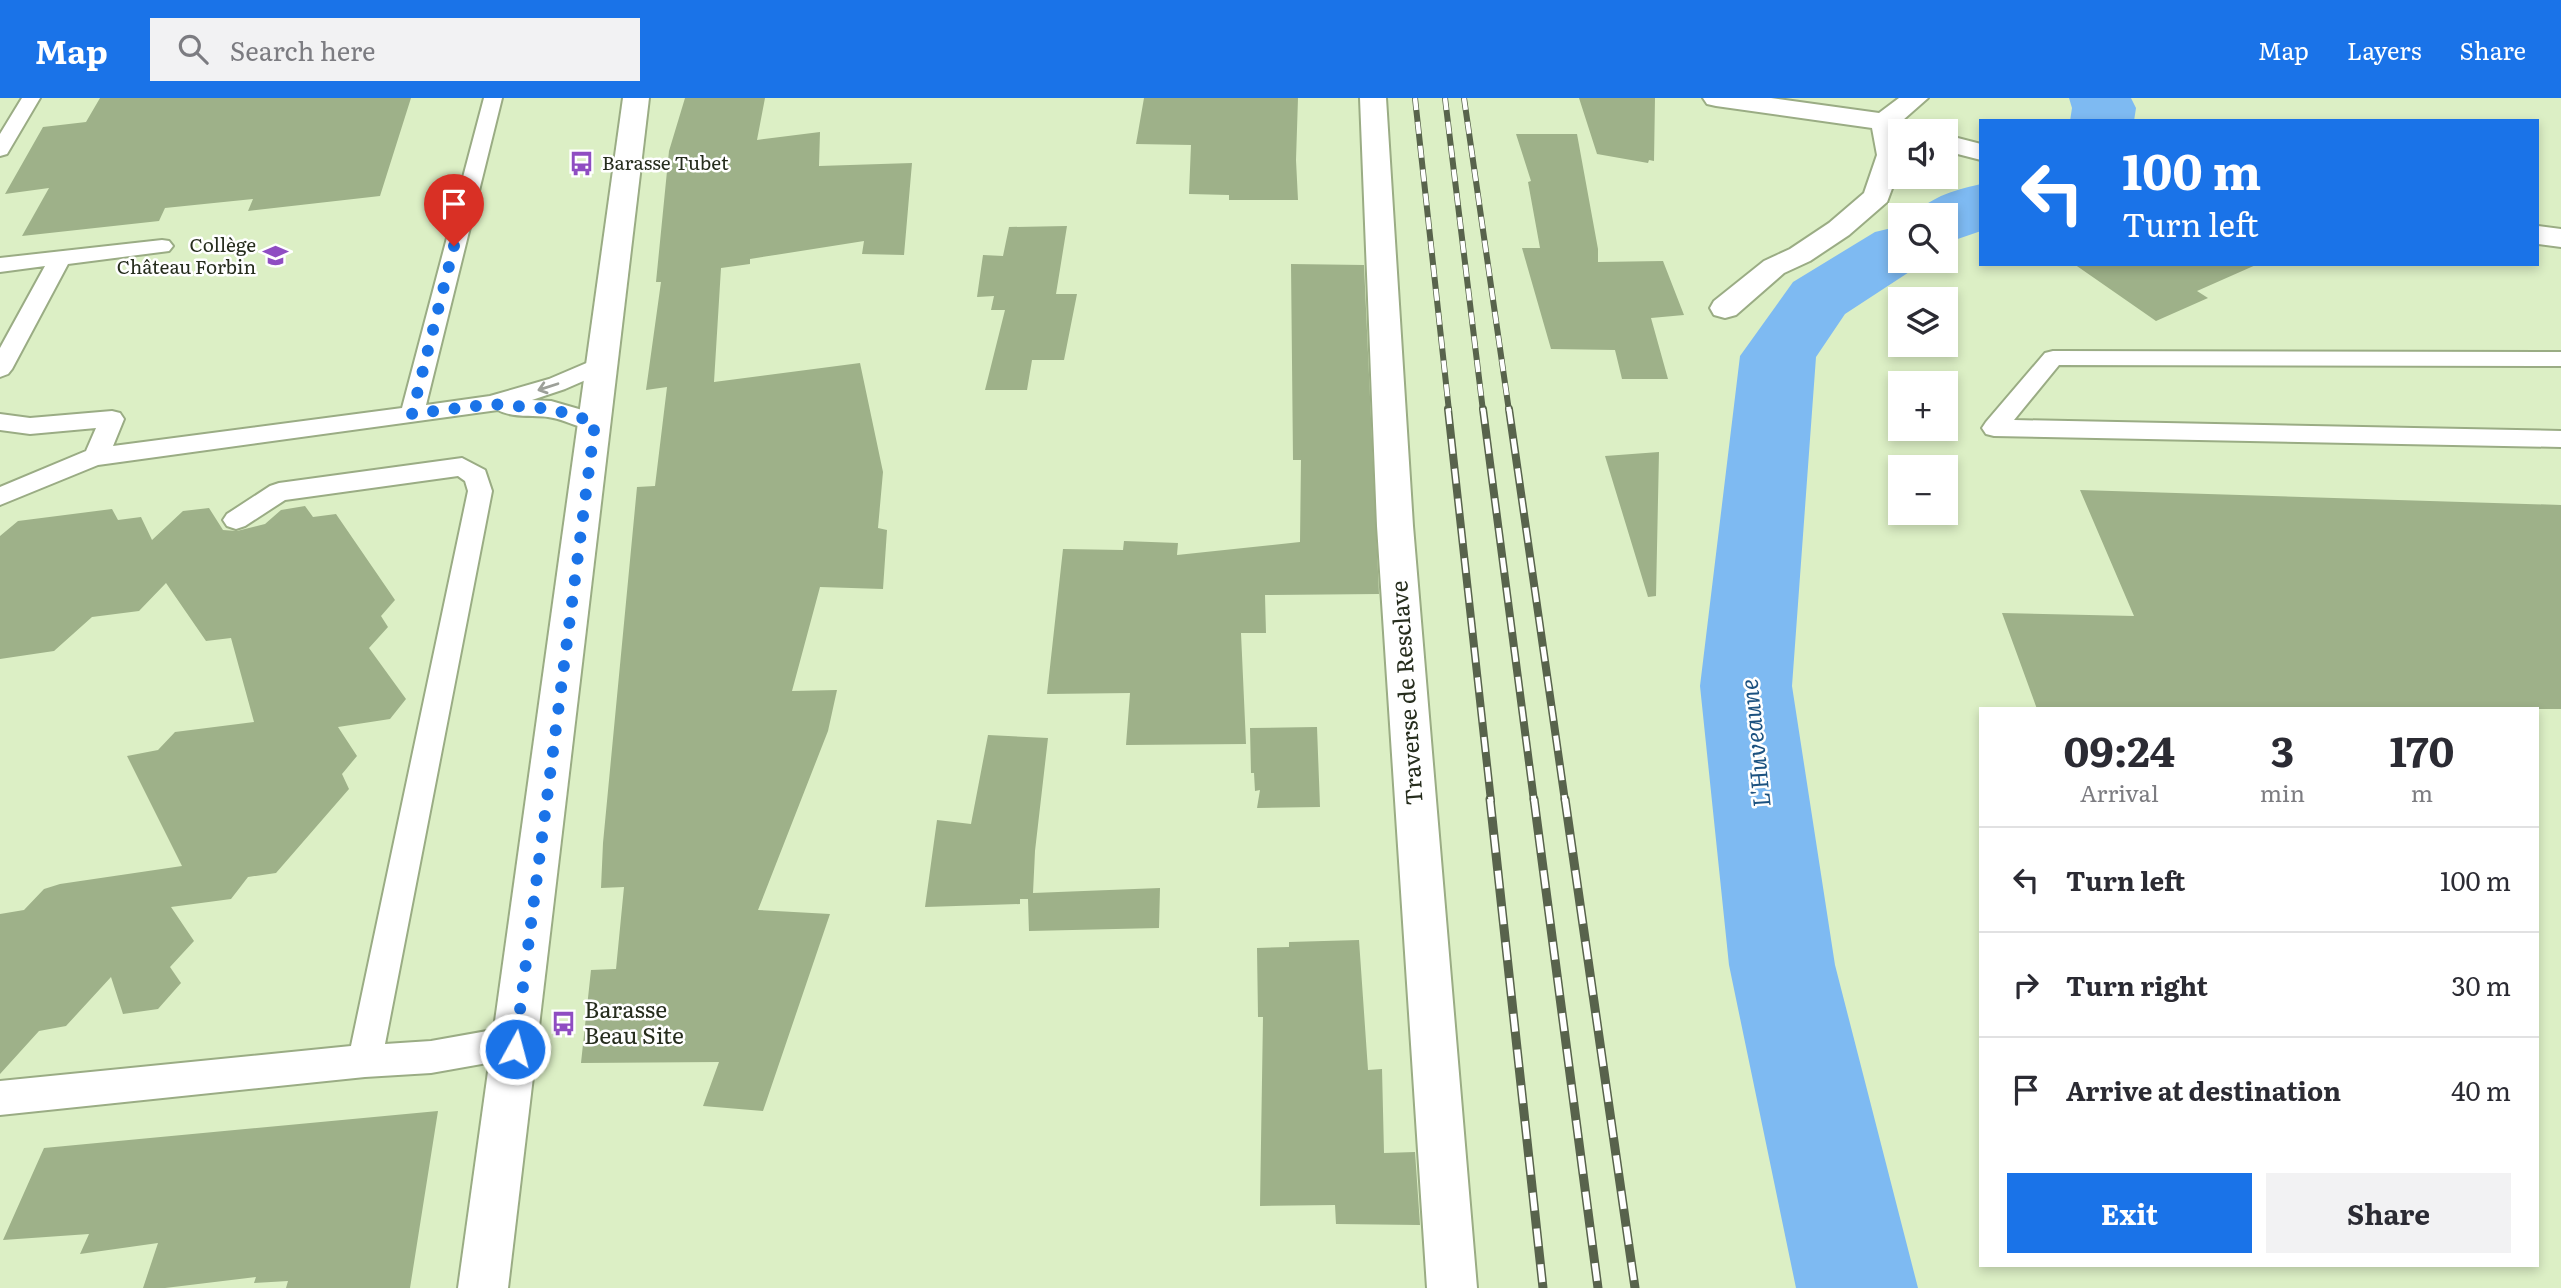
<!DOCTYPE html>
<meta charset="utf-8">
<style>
:root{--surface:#fff;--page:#f2f2f3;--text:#2b2b33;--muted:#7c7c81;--line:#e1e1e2;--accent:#1a73e8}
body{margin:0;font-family:Literata,serif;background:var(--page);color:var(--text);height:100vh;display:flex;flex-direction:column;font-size:26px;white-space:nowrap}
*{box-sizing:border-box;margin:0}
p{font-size:23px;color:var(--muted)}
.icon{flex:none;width:38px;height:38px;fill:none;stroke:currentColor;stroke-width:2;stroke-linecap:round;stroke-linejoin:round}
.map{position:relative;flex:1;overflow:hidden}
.drawer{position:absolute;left:1979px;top:609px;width:560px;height:560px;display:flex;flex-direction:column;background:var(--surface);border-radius:0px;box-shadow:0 4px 10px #0003}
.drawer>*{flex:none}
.hud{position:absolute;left:1979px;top:21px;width:560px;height:147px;border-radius:0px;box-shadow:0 4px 10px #0003;background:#1a73e8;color:#fff;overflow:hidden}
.buttons{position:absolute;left:1888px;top:21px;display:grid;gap:14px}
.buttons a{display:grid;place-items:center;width:70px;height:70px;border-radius:0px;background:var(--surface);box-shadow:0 4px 10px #0003;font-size:35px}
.pin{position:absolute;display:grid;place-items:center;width:60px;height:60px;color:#fff;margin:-72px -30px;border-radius:50% 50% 50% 0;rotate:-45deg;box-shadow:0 0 7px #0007}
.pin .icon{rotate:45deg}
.me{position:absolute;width:77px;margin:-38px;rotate:7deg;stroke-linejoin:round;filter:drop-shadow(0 0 5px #0008)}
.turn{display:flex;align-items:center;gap:24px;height:147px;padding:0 28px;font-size:32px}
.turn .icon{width:91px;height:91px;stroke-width:2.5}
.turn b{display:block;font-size:49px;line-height:60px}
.eta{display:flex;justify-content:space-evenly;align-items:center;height:119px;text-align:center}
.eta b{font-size:42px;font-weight:700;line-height:49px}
.action{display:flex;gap:14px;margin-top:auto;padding:14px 28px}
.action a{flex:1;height:80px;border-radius:0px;background:var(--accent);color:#fff;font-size:28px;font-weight:700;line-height:80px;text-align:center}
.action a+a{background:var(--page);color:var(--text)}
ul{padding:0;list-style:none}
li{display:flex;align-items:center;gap:21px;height:105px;padding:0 28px;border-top:2px solid var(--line)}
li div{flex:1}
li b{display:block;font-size:26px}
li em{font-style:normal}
header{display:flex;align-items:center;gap:42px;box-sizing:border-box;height:98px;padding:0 35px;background:var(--accent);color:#fff}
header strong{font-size:33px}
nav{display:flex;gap:38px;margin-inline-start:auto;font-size:24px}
.search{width:490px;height:63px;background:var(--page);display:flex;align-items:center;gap:18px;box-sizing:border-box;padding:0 24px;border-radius:0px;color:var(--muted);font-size:26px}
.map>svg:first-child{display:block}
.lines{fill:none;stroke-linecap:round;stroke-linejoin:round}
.river{fill:#7ebaf2;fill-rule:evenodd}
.building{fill:#9eb189}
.lane-casing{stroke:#9aac84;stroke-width:4}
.street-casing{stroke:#9aac84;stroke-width:4}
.secondary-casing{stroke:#9aac84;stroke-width:4}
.lane{fill:#fff;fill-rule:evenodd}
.street{fill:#fff;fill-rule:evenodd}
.secondary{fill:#fff;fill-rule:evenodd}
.rail-far2-casing{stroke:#58634c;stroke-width:6}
.rail-far1-casing{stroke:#58634c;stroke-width:8}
.rail-casing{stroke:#58634c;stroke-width:9}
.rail-far2{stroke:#fff;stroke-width:4.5;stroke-dasharray:12;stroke-linecap:butt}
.rail-far1{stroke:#fff;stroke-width:5;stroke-dasharray:15;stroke-linecap:butt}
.rail{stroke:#fff;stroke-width:6;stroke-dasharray:18;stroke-linecap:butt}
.oneway{stroke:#9da099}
.route{stroke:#1a73e8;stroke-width:12;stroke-dasharray:0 21.6}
.labels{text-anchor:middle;stroke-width:5;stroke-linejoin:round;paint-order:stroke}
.far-poi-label{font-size:19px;fill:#262d1d;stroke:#fff;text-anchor:start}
.street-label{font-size:23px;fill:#262d1d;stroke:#fff}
.poi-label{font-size:23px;fill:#262d1d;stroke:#fff;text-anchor:start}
.water-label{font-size:24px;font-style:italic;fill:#1c5280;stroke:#fff}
</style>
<header>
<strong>Map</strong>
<div class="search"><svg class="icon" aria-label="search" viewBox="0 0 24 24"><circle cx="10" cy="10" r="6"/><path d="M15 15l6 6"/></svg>Search here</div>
<nav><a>Map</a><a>Layers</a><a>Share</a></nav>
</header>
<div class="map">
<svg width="2561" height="1190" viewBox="0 0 2561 1190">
<rect width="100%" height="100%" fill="#dcefc5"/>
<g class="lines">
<path class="river" d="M 2069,0 L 2131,0 L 2136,10 L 2134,23 L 2070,23 L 2072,10 Z
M 1981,86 L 1981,133 L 1946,145 L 1946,117 L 1916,117 C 1929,98 1960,91 1981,86 Z
M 1900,128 L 1900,163 L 1926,163 L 1845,216 L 1816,259 L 1792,588 L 1835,867 L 1918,1190 L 1796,1190 L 1729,867 L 1700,588 L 1740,258 L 1793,184 L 1875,134 Z"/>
</g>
<path class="building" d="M 100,0 L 411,0 L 380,98 L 248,113 L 253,101 L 165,110 L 159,123 L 22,138 L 49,90 L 5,96 L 43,29 L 86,24 Z
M 685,0 L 765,0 L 757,42 L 820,34 L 819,68 L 912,65 L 904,157 L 862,156 L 864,143 L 750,161 L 750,166 L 721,170 L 714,284 L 860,265 L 883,374 L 878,430 L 887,432 L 883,491 L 820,489 L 792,593 L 837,592 L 828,633 L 758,812 L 830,816 L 763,1013 L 703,1008 L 719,964 L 581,965 L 591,872 L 616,871 L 624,789 L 601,790 L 603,745 L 637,389 L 655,388 L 667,289 L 646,292 L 661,184 L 656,184 L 669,53 Z
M 1144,0 L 1298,0 L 1296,62 L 1298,102 L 1229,102 L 1229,97 L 1189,96 L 1191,47 L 1136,46 Z
M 1579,0 L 1655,0 L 1654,63 L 1649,62 L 1648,65 L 1597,56 Z
M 1516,36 L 1577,36 L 1598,151 L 1598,164 L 1663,163 L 1684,217 L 1651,220 L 1668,281 L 1622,281 L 1615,252 L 1551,251 L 1522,150 L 1540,150 L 1528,84 L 1531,83 Z
M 1067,128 L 1056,196 L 1077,196 L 1064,262 L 1032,262 L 1027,292 L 985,292 L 1005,212 L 991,212 L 994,198 L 977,199 L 983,157 L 1003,158 L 1009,129 Z
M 1291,166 L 1364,167 L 1379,496 L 1265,497 L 1266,535 L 1241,535 L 1246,646 L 1126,647 L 1130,595 L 1047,596 L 1063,451 L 1123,452 L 1124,443 L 1178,445 L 1177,457 L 1300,444 L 1301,362 L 1293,362 Z
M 2074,166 L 2258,166 L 2197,193 L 2208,200 L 2156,223 Z
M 1659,354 L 1656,498 L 1648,499 L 1605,358 Z
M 2080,392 L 2561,407 L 2561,611 L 2037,611 L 2002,515 L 2134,518 Z
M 305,408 L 313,419 L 336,416 L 395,502 L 381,518 L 388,529 L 369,550 L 406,601 L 390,621 L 338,629 L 357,658 L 342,676 L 349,691 L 276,775 L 248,779 L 231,801 L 171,809 L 194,843 L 170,869 L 181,885 L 158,911 L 123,916 L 111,879 L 66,928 L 39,933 L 0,976 L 0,816 L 24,812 L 44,791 L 60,786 L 182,768 L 127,658 L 158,652 L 175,634 L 254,624 L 231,540 L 206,543 L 166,485 L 139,513 L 92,519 L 54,553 L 0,561 L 0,438 L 18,423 L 112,411 L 118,422 L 141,419 L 152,442 L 183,413 L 209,410 L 223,432 L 237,433 L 265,426 L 281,412 Z
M 1317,629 L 1320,709 L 1257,710 L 1260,692 L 1255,693 L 1254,675 L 1251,675 L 1250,630 Z
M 988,637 L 1048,640 L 1035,753 L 1033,795 L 1160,790 L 1159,830 L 1029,833 L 1028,801 L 1020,801 L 1020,806 L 925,809 L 937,722 L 971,726 Z
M 1359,842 L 1368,972 L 1382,971 L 1384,1055 L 1415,1054 L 1420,1127 L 1336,1126 L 1335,1107 L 1260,1108 L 1263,919 L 1258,919 L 1257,850 L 1289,849 L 1289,844 Z
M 438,1013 L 410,1190 L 286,1190 L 288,1183 L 254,1185 L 256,1179 L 165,1190 L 143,1190 L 158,1145 L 80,1156 L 89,1136 L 3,1142 L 44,1050 Z"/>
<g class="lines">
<defs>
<path id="lane" d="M 22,0 L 40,0 L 7,56 L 0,58 L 0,36 Z
M 484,0 L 502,0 L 426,307 L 490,298 L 549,281 L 603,258 L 611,261 L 614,266 L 611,271 L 565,291 L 532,302 L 551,303 L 603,318 L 607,324 L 603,330 C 585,335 566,321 548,319 C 532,317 512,320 498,312 L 98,367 L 0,407 L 0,389 L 86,353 L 96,330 L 30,336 L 0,332 L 0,316 L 30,320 L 112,313 L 120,315 L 124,321 L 113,348 L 402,310 Z
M 162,142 L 169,143 L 173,148 L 169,153 L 68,166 L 12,271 L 8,276 L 0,279 L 0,250 L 45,168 L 0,174 L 0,160 Z
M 2053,253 L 2561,254 L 2561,268 L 2059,267 L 2014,322 L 2561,333 L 2561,349 L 1994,338 L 1986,336 L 1982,330 L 1986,324 L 2045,255 Z
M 462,360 L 485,372 L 492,393 L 385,946 L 431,943 L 515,928 L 527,933 L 532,944 L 527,955 L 515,960 L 431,975 L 365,979 L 0,1017 L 0,983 L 351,948 L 468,393 L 465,383 L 458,378 L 285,402 L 245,428 L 236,431 L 227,428 L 223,422 L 227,416 L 270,388 L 279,385 Z"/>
<path id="street" d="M 1360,0 L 1386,0 L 1413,428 L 1477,1190 L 1427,1190 L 1377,428 Z
M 1703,0 L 1771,0 L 1879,15 L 1899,0 L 1928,0 L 1903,22 L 1916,26 L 1920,32 L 1900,33 L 1900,69 L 1887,104 L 1849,137 L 1810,163 L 1784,175 L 1736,217 L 1725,220 L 1714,217 L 1710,210 L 1714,203 L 1764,163 L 1790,151 L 1829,125 L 1864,95 L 1877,57 L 1872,30 L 1716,8 L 1707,6 Z
M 1946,37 L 1981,46 L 1981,62 L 1946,53 Z
M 2538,128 L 2561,131 L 2561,149 L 2538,146 Z"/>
<path id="secondary" d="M 623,0 L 649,0 L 508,1190 L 458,1190 Z"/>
</defs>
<use href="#lane" class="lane-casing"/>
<use href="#street" class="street-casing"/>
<use href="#secondary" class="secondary-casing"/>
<use href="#lane" class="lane"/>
<use href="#street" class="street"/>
<use href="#secondary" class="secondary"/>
<defs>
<path id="rail-far2" d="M 1415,0 L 1449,313
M 1445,0 L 1483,313
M 1464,0 L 1509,313"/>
<path id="rail-far1" d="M 1448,311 L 1491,703
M 1483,311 L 1534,703
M 1509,311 L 1565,703"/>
<path id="rail" d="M 1490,701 L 1543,1190
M 1534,701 L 1598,1190
M 1565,701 L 1635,1190"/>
</defs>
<use href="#rail-far2" class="rail-far2-casing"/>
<use href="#rail-far1" class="rail-far1-casing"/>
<use href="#rail" class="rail-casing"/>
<use href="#rail-far2" class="rail-far2"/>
<use href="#rail-far1" class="rail-far1"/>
<use href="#rail" class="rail"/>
</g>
<defs><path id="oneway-shaft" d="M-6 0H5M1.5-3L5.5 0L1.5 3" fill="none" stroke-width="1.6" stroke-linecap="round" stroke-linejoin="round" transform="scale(1.75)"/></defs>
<use class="oneway" href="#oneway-shaft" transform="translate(548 289) rotate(162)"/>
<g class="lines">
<path class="route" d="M 454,148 L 412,316 L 491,306 L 551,311 L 595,324 L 515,951"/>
</g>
<defs>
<symbol id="bus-bare" viewBox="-9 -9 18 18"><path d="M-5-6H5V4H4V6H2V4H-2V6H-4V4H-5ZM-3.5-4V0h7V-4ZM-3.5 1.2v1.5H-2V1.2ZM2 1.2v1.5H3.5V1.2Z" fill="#8f4dc2" stroke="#fff" stroke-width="2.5" paint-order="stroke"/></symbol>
<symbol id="school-bare" viewBox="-9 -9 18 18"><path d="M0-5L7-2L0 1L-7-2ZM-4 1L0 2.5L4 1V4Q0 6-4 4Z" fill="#8f4dc2" stroke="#fff" stroke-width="2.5" paint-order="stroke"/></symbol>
</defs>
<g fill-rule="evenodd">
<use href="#bus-bare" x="564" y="48" width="35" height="35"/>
<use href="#school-bare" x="258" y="140" width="35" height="35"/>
<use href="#bus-bare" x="546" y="908" width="35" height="35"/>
</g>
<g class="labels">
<g class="far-poi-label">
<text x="602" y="72">Barasse Tubet</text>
<text x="256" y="154" text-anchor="end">Collège<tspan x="256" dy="22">Château Forbin</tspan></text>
</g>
<g class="street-label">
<text transform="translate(1407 595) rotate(-94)" y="8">Traverse de Resclave</text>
</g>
<g class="poi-label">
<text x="584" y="920">Barasse<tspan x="584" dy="26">Beau Site</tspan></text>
</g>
<g class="water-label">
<text transform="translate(1756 645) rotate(-96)" y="8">L'Huveaune</text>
</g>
</g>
</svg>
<div class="buttons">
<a><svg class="icon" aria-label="sound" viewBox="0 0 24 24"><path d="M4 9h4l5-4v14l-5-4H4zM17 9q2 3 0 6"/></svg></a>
<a><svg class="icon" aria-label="search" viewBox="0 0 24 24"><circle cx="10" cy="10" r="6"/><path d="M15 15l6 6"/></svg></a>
<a><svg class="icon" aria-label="layers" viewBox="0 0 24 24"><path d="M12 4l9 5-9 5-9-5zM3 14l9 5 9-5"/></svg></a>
<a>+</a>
<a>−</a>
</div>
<div class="pin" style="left:454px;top:148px;background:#d93025"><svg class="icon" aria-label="arrive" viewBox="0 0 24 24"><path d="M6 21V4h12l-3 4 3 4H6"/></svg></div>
<svg class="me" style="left:515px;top:951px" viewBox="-20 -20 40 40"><circle r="17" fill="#1a73e8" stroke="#fff" stroke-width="3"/><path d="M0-11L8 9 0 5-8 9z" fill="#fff"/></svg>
<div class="hud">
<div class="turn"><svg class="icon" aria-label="left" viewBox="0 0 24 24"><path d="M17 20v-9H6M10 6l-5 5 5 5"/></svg><div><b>100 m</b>Turn left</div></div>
</div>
<section class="drawer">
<div class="eta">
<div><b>09:24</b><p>Arrival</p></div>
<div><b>3</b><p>min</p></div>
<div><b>170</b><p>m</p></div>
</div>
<ul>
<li><svg class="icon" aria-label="left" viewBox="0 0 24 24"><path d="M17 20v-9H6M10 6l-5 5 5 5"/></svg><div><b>Turn left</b></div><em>100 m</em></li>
<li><svg class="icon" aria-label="right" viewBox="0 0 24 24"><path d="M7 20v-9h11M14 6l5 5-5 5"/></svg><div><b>Turn right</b></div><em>30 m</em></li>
<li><svg class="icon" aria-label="arrive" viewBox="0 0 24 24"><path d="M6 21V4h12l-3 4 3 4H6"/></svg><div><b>Arrive at destination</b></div><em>40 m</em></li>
</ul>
<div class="action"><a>Exit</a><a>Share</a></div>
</section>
</div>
